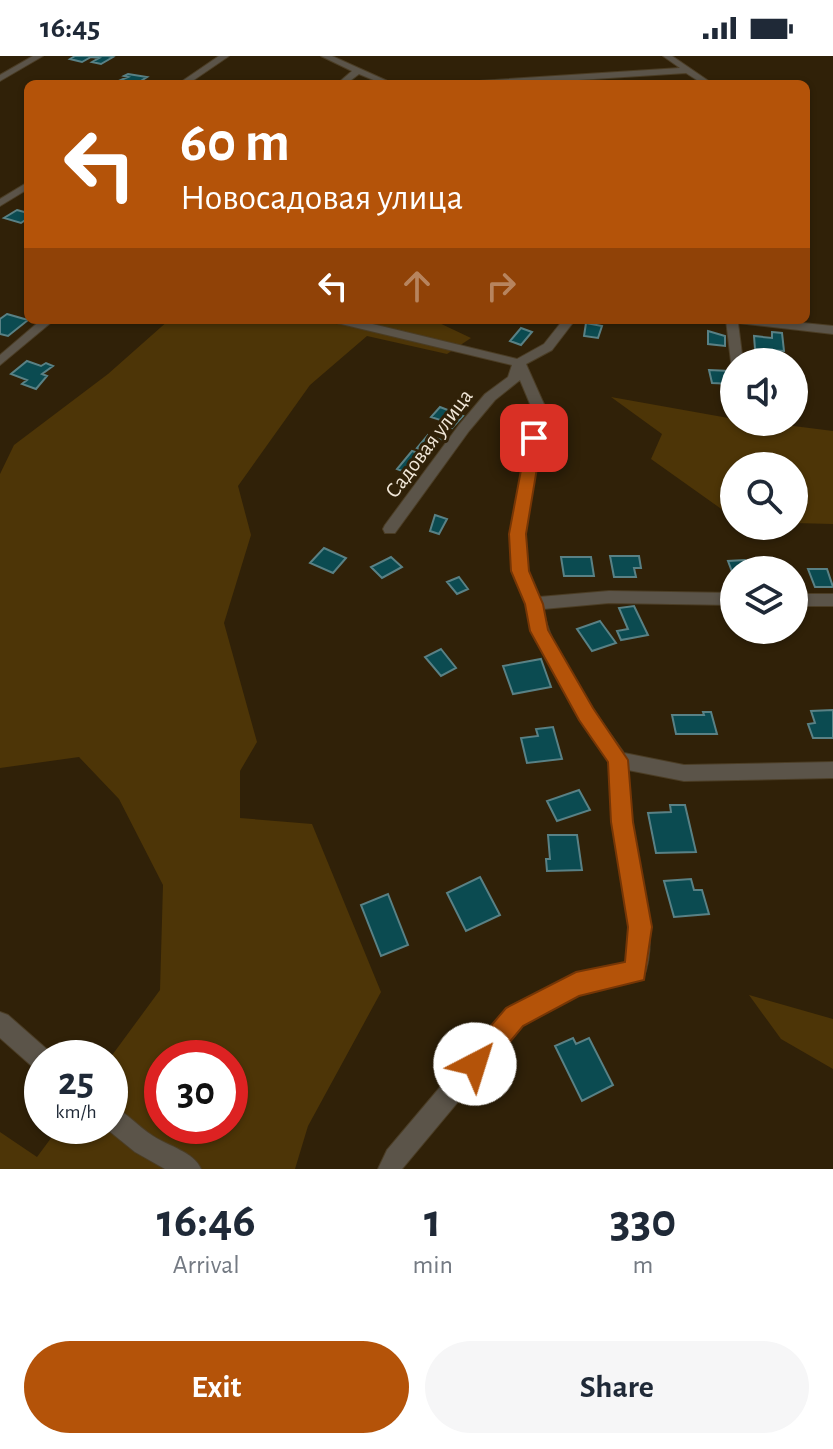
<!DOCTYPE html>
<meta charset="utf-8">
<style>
:root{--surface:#fff;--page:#f6f6f7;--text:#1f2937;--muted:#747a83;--accent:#b45309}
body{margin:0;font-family:"Alegreya Sans",sans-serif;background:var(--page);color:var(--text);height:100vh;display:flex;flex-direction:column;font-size:30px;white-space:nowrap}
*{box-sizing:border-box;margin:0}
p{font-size:26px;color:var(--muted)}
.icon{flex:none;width:44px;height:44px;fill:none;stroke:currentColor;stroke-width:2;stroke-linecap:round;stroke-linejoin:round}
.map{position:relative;height:1113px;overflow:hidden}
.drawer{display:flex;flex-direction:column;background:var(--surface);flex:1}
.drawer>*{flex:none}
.guide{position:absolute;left:24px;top:24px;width:786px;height:244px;border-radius:12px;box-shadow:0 2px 6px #0004;background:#b45309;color:#fff;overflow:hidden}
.tools{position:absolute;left:720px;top:292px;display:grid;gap:16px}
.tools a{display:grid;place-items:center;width:88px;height:88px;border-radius:50%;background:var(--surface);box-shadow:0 2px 6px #0004;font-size:40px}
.speed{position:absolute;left:24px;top:984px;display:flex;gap:16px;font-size:40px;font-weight:700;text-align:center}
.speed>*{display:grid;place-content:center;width:104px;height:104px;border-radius:50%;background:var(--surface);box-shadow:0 2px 6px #0004;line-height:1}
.speed small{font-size:20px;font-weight:400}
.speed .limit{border:12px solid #d22;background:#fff;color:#111}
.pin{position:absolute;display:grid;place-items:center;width:68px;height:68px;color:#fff;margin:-34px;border-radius:16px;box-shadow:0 4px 12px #0006}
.me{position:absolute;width:88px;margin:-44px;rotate:40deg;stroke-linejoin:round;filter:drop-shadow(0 0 6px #0008)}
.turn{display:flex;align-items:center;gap:28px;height:168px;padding:0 24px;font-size:36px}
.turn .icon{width:104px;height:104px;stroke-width:2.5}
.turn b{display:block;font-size:56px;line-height:68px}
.lanes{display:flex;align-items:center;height:76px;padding:0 24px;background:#0003;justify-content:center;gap:40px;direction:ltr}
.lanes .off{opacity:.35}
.eta{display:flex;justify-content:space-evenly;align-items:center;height:136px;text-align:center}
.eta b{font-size:48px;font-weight:700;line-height:56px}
.action{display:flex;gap:16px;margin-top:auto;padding:16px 24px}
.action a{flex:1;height:92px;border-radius:48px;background:var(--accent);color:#fff;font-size:32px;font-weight:700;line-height:92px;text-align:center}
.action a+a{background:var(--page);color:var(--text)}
.status{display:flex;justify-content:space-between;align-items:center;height:56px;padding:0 40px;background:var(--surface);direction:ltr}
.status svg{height:22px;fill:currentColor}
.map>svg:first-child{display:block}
.green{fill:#4d3507;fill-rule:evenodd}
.building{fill:#0b4b51;stroke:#598185;stroke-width:2}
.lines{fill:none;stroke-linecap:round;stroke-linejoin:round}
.minor-casing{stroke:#4b3d25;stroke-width:2}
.minor{fill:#5b5449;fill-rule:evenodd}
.route{fill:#b45309;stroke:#753606;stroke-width:2}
.labels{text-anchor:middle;stroke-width:6;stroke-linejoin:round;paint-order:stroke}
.street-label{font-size:22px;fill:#f1e7d8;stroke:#302108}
</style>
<div class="status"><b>16:45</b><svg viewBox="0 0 49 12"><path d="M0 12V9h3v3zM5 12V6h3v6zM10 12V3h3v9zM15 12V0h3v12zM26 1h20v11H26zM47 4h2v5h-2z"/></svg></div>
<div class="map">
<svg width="833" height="1113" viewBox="0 0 833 1113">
<rect width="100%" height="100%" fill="#302108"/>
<path class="green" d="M 169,264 L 433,264 L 471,282 L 447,298 L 367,280 L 310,329 L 238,430 L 251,479 L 224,567 L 257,686 L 240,715 L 240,762 L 312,768 L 381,936 L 308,1070 L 295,1113 L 0,1113 L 0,1076 L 37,1101 L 60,1070 L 110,1070 L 110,1002 L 160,934 L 163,829 L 119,743 L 79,701 L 0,712 L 0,418 L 14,389 L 108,318 ZM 162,1002 L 230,1002 L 230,1070 L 162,1070 Z
M 611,341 L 734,363 L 734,366 L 762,366 L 833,375 L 833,468 L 794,467 L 794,410 L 734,410 L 734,462 L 651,403 L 662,378 Z
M 749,939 L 833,963 L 833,1013 L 781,983 Z"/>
<path class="building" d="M 75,0 L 108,0 L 113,1 L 101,8 L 92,6 L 99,2 L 91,1 L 82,6 L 70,3 Z
M 128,18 L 147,21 L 136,28 L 114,27 L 128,21 L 124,20 Z
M 17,154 L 28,157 L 28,162 L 21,167 L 4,162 Z
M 7,258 L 28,264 L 8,280 L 0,278 L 0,263 Z
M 586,267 L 602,270 L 598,282 L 584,280 Z
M 521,272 L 532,276 L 521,289 L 510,285 Z
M 708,275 L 725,280 L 725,290 L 708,288 Z
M 772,276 L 782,277 L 784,295 L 755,293 L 754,280 L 772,282 Z
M 27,305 L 41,310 L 46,307 L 53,310 L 42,318 L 47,320 L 36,333 L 22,328 L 27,324 L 11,318 Z
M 709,314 L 730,315 L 733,328 L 712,327 Z
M 440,351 L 463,360 L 452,372 L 446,370 L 454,362 L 446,359 L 440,364 L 431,361 Z
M 428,379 L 441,384 L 431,397 L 417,392 Z
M 412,395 L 421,398 L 405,416 L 397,413 Z
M 435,459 L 447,463 L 439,478 L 430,475 Z
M 324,492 L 346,502 L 333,517 L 310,507 Z
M 610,500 L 639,500 L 641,512 L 634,512 L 636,521 L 614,521 Z
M 391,501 L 402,511 L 382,522 L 371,511 Z
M 561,501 L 591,501 L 594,520 L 564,520 Z
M 745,504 L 749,514 L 734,514 L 734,521 L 728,505 Z
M 808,513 L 827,513 L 833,531 L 815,531 Z
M 459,521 L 468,533 L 457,538 L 447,526 Z
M 634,550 L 648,579 L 621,584 L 617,575 L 628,573 L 619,552 Z
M 600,565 L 616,587 L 592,595 L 577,573 Z
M 441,593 L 456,612 L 441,620 L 425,601 Z
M 541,603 L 551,631 L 513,638 L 503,610 Z
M 833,654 L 833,682 L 813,682 L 808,668 L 815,667 L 811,655 Z
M 703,656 L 711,656 L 717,678 L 676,678 L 672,659 L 704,659 Z
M 553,671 L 562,703 L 527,707 L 521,682 L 538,680 L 536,673 Z
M 579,734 L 590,754 L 557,765 L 547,745 Z
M 670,749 L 685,749 L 696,796 L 656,797 L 648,757 L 671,756 Z
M 548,779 L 577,779 L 582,814 L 547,815 L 546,803 L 550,803 Z
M 480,821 L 500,859 L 466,875 L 447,837 Z
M 691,823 L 694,834 L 702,834 L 709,858 L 674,861 L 664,825 Z
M 388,838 L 408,889 L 381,900 L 361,849 Z
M 573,982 L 576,988 L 589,982 L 613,1029 L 582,1045 L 555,990 Z"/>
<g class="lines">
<defs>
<path id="minor" d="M 33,0 L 43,0 L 0,25 L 0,19 Z
M 219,0 L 229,0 L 188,28 L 178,28 Z
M 321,0 L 332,0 L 394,28 L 383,28 L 359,18 L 346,28 L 337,28 L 352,15 Z
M 663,0 L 672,0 L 713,28 L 703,28 L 686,17 L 517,28 L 475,28 L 479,25 L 680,12 Z
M 28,126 L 28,133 L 0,150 L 0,143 Z
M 41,264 L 54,264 L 0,309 L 0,299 Z
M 335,264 L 356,264 L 517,303 L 544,288 L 563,264 L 575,264 L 552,294 L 526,308 L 547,355 L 524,478 L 528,515 L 539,541 L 609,535 L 734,537 L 734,549 L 609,547 L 543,553 C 552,600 596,658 624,697 L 684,709 L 833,706 L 833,722 L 684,725 L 628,714 C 629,732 629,752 632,770 C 639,815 661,880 643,923 L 579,939 L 522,969 L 402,1113 L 378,1113 L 387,1094 L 506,953 L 576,918 L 626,908 L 630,871 L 613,766 L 609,706 L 580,663 L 531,575 L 526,548 L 512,515 L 510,478 L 533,355 L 520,324 L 495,344 L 469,375 L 395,477 L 385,477 L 383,473 L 385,469 L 459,369 L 485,338 L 508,321 L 512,309 L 337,267 Z
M 726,264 L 773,264 L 833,270 L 833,278 L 738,267 L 743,306 L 734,306 L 734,309 L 731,306 Z
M 794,538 L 833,538 L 833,550 L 794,550 Z
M 0,956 L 8,959 L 50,996 L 52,1002 L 42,1002 L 42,1015 L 34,1012 L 0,982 Z
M 110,1049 C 127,1056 138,1071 153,1080 C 168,1090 194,1096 201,1113 L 165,1113 L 135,1096 L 103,1070 L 110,1070 Z"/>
</defs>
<use href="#minor" class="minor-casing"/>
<use href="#minor" class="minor"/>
</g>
<path class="route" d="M 534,377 L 542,382 L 526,478 L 529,515 L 543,548 L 548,574 L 593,652 L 628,704 L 633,766 L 652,871 L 644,924 L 579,940 L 523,970 L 484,1017 L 475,1021 L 466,1017 L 462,1008 L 466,999 L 506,952 L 576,916 L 625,906 L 628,871 L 611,766 L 608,706 L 579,664 L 530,575 L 525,548 L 511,515 L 509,478 L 527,382 Z"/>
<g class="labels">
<g class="street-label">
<text transform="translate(428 387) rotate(-53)" y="8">Садовая улица</text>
</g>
</g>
</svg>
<div class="tools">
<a><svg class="icon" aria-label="sound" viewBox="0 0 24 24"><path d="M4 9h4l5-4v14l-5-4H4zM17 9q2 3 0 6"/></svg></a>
<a><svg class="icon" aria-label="search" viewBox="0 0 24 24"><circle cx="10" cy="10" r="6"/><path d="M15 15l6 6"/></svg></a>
<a><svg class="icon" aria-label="layers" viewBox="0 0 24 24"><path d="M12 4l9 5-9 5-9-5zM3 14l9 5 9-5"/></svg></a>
</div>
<div class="speed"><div>25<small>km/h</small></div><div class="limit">30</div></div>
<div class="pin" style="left:534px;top:382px;background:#d93025"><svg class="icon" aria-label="arrive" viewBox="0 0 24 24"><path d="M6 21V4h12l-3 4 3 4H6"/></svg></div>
<svg class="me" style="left:475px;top:1008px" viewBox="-20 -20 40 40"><circle r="19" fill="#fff"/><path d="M0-13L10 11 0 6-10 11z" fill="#b45309"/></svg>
<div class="guide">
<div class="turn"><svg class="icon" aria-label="left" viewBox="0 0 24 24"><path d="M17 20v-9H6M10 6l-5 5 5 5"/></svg><div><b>60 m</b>Новосадовая улица</div></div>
<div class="lanes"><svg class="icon" aria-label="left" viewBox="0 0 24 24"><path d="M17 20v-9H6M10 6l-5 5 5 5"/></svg><svg class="icon off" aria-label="ahead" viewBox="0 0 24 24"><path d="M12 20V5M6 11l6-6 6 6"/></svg><svg class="icon off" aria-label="right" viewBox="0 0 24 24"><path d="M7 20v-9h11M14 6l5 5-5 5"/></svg></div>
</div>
</div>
<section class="drawer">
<div class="eta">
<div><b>16:46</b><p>Arrival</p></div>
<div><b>1</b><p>min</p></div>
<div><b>330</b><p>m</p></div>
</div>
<div class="action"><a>Exit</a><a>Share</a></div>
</section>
